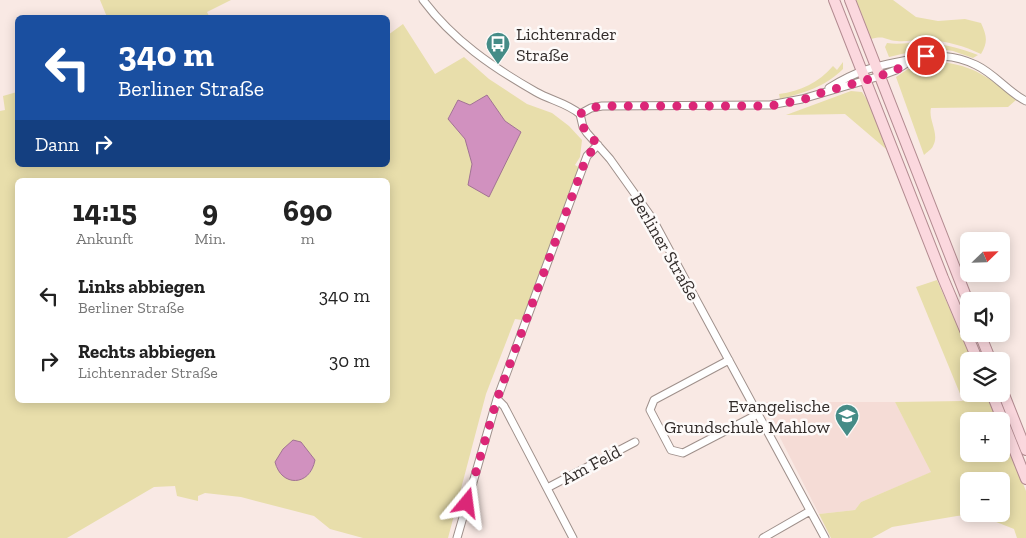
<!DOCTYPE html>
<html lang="de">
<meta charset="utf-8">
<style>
:root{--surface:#fff;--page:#f2f2f2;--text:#222;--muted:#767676}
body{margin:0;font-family:"Zilla Slab",serif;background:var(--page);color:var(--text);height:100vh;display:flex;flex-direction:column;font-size:19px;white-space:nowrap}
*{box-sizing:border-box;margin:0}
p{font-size:16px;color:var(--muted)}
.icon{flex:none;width:28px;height:28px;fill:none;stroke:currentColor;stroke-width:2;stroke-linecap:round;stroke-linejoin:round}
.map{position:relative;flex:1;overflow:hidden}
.sheet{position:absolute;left:15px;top:178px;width:375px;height:225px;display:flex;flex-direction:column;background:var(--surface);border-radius:8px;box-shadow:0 2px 12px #0003}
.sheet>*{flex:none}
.guide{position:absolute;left:15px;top:15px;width:375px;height:152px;border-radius:8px;box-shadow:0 2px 12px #0003;background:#1a4fa0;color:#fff;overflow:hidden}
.needle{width:32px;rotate:67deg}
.fabs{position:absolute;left:960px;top:232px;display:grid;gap:10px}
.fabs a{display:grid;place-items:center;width:50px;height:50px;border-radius:8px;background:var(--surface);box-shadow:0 2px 12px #0003;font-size:25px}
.pin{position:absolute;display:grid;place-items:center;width:42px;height:42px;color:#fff;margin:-21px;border:2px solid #fff;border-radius:50%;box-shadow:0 1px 5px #0007}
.me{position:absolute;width:55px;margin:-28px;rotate:16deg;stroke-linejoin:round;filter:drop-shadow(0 0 4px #0008)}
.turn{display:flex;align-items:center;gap:18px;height:105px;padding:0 20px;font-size:22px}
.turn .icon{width:65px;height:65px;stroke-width:2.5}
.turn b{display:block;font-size:35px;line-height:42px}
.then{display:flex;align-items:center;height:48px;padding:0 20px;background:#0003;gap:10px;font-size:19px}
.eta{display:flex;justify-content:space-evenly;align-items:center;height:85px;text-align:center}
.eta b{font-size:30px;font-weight:700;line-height:35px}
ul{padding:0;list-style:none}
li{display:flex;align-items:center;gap:15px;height:65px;padding:0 20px}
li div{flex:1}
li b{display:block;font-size:19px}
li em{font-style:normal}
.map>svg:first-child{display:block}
.built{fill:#f5dcd6}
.green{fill:#e8deab;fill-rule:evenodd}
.water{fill:#d191bf;stroke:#a17392}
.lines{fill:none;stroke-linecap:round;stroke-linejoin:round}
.minor-casing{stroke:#9f908b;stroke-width:9}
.primary-casing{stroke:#b38b91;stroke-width:12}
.minor{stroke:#fff;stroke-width:7}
.primary{stroke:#fbd8de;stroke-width:10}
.route{stroke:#db2777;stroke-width:9;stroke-dasharray:0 16.2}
.labels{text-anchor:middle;stroke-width:5;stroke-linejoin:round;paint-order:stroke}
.poi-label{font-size:18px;fill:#322c2a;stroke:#fdfaf9;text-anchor:start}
.street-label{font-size:18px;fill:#322c2a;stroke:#fdfaf9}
</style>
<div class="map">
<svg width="1026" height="538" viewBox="0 0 1026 538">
<rect width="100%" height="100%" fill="#f9e9e4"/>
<path class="built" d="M 762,402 L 895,402 L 932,472 L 861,502 L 855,510 L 819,514 Z"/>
<path class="green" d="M 100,0 L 231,0 L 207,12 L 210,18 L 107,17 Z
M 856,0 L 893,0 L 916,17 L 938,21 L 965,19 L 981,23 C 987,36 988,42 981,54 C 964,46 947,41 928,40 C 918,39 907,42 897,41 C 884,40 886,35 871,39 Z
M 403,24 L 435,74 L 464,57 L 489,79 L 527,104 L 552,113 L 569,126 L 582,140 L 580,157 L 575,165 L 580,168 L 522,320 L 515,319 L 486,394 L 448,538 L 363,538 L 330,529 L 314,516 L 241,497 L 205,493 L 198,496 L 198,501 L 177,496 L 175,486 L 154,487 L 67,538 L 0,538 L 0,111 L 5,110 L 3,96 L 17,92 L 18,165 L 388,165 L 388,35 ZM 487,95 L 505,121 L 521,132 L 468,185 L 472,164 L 465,139 L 448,118 L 458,100 L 470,105 ZM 18,180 L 388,180 L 388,400 L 18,400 ZM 301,442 L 315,460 C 312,474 308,478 294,480 L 277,469 L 275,462 L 283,449 Z
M 887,43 C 899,45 911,42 923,43 C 942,43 960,48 978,55 L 973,58 L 953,51 L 934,48 L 923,49 L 889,57 L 885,47 Z
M 843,62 L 843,69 C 823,88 806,92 780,99 L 779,94 C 801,91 818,83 833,66 L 837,70 Z
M 939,62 C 974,65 990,78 1016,100 L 1008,107 L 931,108 C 928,120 940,134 933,146 C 932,149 927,152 924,155 L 896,77 L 914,65 Z
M 851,91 L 862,92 L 871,106 L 886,149 L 845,114 L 786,115 Z
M 937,280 L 973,361 L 969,361 L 969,394 L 986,394 L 998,421 L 969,421 L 969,454 L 1001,454 L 1001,430 L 1026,491 L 1026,538 L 1017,538 L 1014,529 L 976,514 L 957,516 L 892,527 L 872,538 L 831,538 L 819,514 L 855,510 L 861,502 L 931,472 L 895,402 L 963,401 L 916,287 ZM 969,481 L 1001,481 L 1001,514 L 969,514 Z"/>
<path class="water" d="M 487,95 L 505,121 L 521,132 L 489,197 L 468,185 L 472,164 L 465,139 L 448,119 L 458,100 L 470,105 Z
M 293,440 L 301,442 L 315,460 C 310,487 281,487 275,462 L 283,449 Z"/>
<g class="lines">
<defs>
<path id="minor" d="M 423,0 C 453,40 492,67 536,92 C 550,100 567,103 580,114
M 829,88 C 859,69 877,66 912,59 C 936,55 953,54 976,65 C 995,74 1009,93 1026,101
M 580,114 L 583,127 L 587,133 L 610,159 L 652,218 L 825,538
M 580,114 L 591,108 L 602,106 L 770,105 L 802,99 L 880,76 L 896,70 L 913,59
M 729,360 L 654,400 L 650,410 L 671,450 L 683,453 L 758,414
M 497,399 L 504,406 L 573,538
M 547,488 L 635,442
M 457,538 L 497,399 L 587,156 L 598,145
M 763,538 L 810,511"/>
<path id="primary" d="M 834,0 L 943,278 L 978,361
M 850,0 L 969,304
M 980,334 L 991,361
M 1001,387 L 1026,450
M 992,394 L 1026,479"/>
</defs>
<use href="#minor" class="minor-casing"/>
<use href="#primary" class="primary-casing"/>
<use href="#minor" class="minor"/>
<use href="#primary" class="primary"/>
</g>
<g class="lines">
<path class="route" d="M 467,503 L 497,399 L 587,156 L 598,145 L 583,127 L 580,114 L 590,108 L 602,106 L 770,106 L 802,100 L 821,93 L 880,76 L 896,70 L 913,59 L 926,56"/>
</g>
<defs>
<symbol id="bus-pin" viewBox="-11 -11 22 30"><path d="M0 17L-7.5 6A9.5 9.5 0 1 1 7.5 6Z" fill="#458c87" stroke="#fdfaf9"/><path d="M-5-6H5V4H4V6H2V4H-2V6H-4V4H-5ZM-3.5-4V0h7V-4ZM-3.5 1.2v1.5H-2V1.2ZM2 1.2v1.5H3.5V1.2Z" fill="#fff"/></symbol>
<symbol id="school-pin" viewBox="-11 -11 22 30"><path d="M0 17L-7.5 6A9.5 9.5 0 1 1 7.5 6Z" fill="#458c87" stroke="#fdfaf9"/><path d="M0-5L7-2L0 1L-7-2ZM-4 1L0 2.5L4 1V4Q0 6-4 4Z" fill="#fff"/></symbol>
</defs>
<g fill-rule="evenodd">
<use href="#bus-pin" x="484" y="30" width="28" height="38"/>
<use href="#school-pin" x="833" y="402" width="28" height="38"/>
</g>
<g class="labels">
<g class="poi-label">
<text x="516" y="40">Lichtenrader<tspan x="516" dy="21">Straße</tspan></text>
<text x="830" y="412" text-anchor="end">Evangelische<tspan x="830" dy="21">Grundschule Mahlow</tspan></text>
</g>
<g class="street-label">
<text transform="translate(665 247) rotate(60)" y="6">Berliner Straße</text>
<text transform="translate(591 465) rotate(-28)" y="6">Am Feld</text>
</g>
</g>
</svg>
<div class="fabs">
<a><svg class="needle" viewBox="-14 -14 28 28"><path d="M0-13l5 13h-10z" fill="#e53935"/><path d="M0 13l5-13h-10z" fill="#767676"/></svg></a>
<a><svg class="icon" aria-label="sound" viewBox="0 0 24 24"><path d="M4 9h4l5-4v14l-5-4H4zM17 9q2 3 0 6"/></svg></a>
<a><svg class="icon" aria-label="layers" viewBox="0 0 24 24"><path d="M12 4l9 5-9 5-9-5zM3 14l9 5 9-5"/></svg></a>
<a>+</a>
<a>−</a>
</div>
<div class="pin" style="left:926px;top:56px;background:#d93025"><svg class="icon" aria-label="arrive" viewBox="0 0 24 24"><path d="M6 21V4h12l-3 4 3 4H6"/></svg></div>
<svg class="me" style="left:467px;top:503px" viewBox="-20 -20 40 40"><path d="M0-17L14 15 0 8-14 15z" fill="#db2777" stroke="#fff" stroke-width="4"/></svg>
<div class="guide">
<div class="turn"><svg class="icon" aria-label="left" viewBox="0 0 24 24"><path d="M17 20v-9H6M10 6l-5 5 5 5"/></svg><div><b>340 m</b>Berliner Straße</div></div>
<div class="then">Dann<svg class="icon" aria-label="right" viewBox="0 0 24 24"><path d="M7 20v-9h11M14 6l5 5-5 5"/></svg></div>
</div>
<section class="sheet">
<div class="eta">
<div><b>14:15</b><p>Ankunft</p></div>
<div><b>9</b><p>Min.</p></div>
<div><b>690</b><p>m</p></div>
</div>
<ul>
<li><svg class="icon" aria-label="left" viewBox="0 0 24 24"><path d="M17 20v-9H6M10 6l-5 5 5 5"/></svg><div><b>Links abbiegen</b><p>Berliner Straße</p></div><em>340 m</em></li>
<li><svg class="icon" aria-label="right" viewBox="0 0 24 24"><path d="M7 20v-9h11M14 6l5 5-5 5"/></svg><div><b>Rechts abbiegen</b><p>Lichtenrader Straße</p></div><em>30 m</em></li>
</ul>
</section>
</div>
